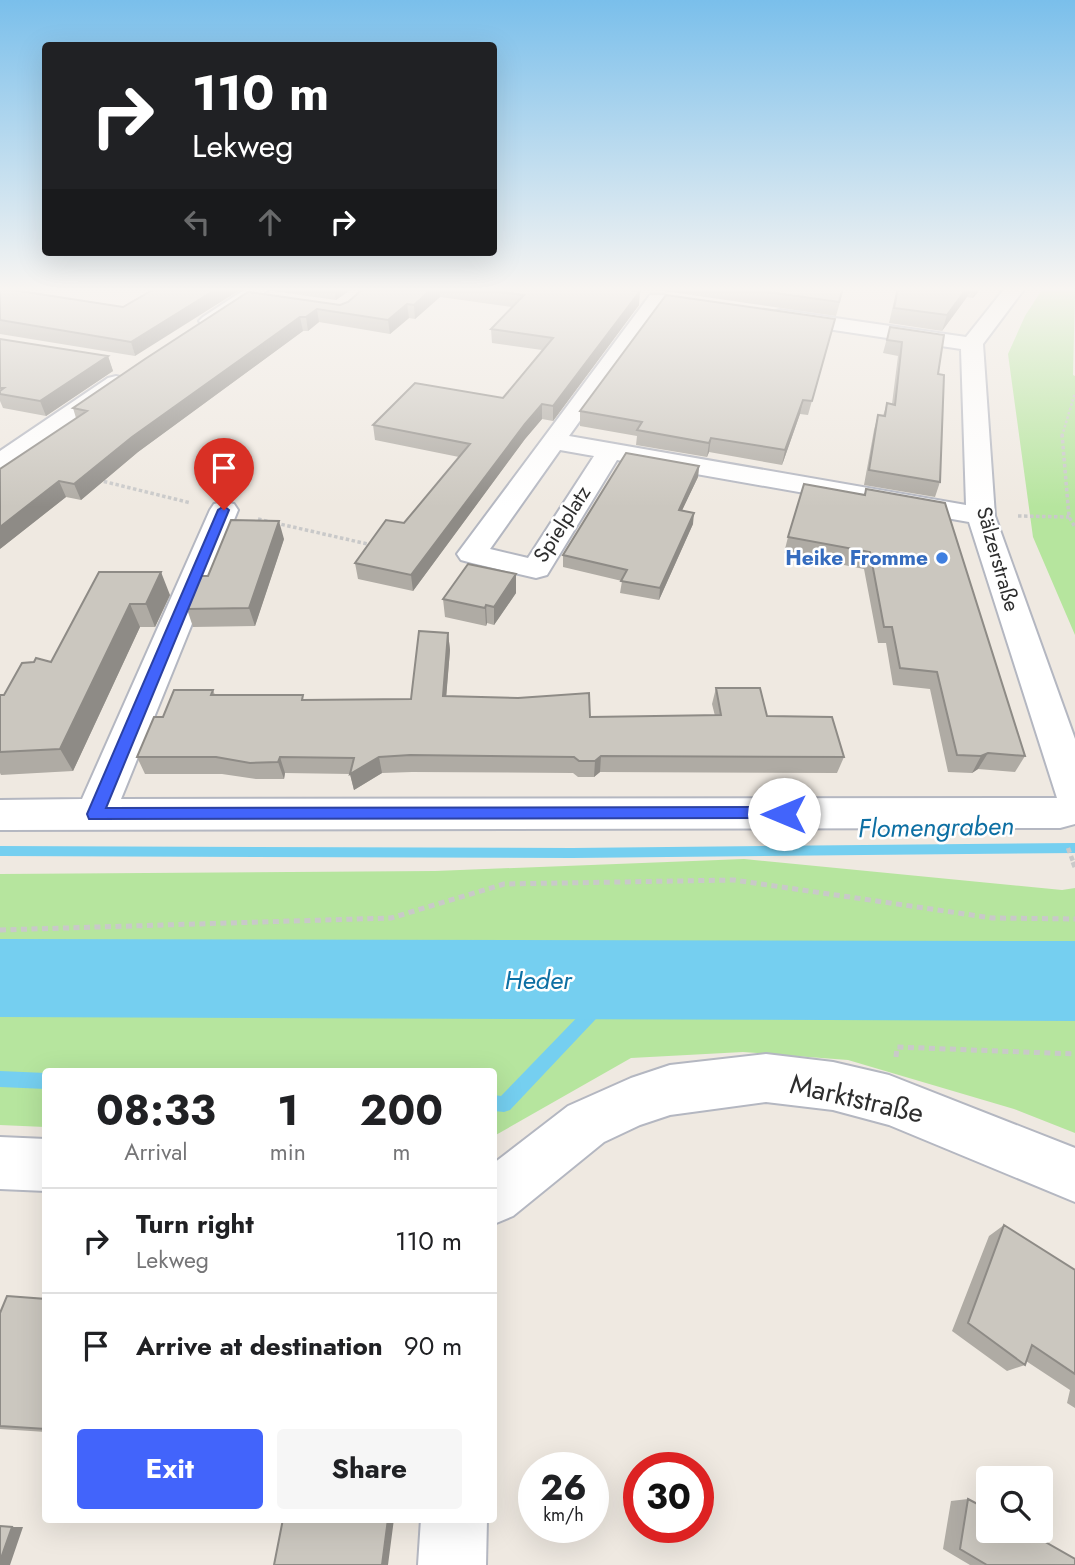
<!DOCTYPE html>
<meta charset="utf-8">
<style>
:root{--surface:#fff;--page:#f6f6f6;--text:#202124;--muted:#757577;--line:#e0e0e0;--accent:#4264fb}
body{margin:0;font-family:Jost,sans-serif;background:var(--page);color:var(--text);height:100vh;display:flex;flex-direction:column;font-size:26px;white-space:nowrap}
*{box-sizing:border-box;margin:0}
p{font-size:23px;color:var(--muted)}
.icon{flex:none;width:38px;height:38px;fill:none;stroke:currentColor;stroke-width:2;stroke-linecap:round;stroke-linejoin:round}
.map{position:relative;flex:1;overflow:hidden}
.side{position:absolute;left:42px;top:1068px;width:455px;height:455px;display:flex;flex-direction:column;background:var(--surface);border-radius:7px;box-shadow:0 7px 28px #0002}
.side>*{flex:none}
.guide{position:absolute;left:42px;top:42px;width:455px;height:214px;border-radius:7px;box-shadow:0 7px 28px #0002;background:#202124;color:#fff;overflow:hidden}
.fabs{position:absolute;left:976px;top:1466px;display:grid;gap:14px}
.fabs a{display:grid;place-items:center;width:77px;height:77px;border-radius:7px;background:var(--surface);box-shadow:0 7px 28px #0002;font-size:35px}
.speed{position:absolute;left:518px;top:1452px;display:flex;gap:14px;font-size:35px;font-weight:700;text-align:center}
.speed>*{display:grid;place-content:center;width:91px;height:91px;border-radius:50%;background:var(--surface);box-shadow:0 7px 28px #0002;line-height:1}
.speed small{font-size:18px;font-weight:400}
.speed .limit{border:10px solid #d22;background:#fff;color:#111}
.pin{position:absolute;display:grid;place-items:center;width:60px;height:60px;color:#fff;margin:-72px -30px;border-radius:50% 50% 50% 0;rotate:-45deg;box-shadow:0 0 7px #0007}
.pin .icon{rotate:45deg}
.me{position:absolute;width:77px;margin:-38px;rotate:270deg;stroke-linejoin:round;filter:drop-shadow(0 0 5px #0008)}
.turn{display:flex;align-items:center;gap:24px;height:147px;padding:0 35px;font-size:32px}
.turn .icon{width:91px;height:91px;stroke-width:2.5}
.turn b{display:block;font-size:49px;line-height:60px}
.lanes{display:flex;align-items:center;height:66px;padding:0 35px;background:#0003;justify-content:center;gap:35px;direction:ltr}
.lanes .off{opacity:.35}
.eta{display:flex;justify-content:space-evenly;align-items:center;height:119px;text-align:center}
.eta b{font-size:42px;font-weight:700;line-height:49px}
.primary-button{display:flex;gap:14px;margin-top:auto;padding:14px 35px}
.primary-button a{flex:1;height:80px;border-radius:7px;background:var(--accent);color:#fff;font-size:28px;font-weight:700;line-height:80px;text-align:center}
.primary-button a+a{background:var(--page);color:var(--text)}
ul{padding:0;list-style:none}
li{display:flex;align-items:center;gap:21px;height:105px;padding:0 35px;border-top:2px solid var(--line)}
li div{flex:1}
li b{display:block;font-size:26px}
li em{font-style:normal}
.map>svg:first-child{display:block}
.green{fill:#b6e59e}
.lines{fill:none;stroke-linecap:round;stroke-linejoin:round}
.stream{fill:#75cff0;fill-rule:evenodd}
.river{fill:#75cff0;fill-rule:evenodd}
.minor-casing{stroke:#b4b7c1;stroke-width:4}
.path-far3{stroke:#c9c9c9;stroke-width:2.5;stroke-dasharray:2.5 2;stroke-linecap:butt}
.path-far2{stroke:#c9c9c9;stroke-width:3.5;stroke-dasharray:3.5 2.5;stroke-linecap:butt}
.path-far1{stroke:#c9c9c9;stroke-width:4.5;stroke-dasharray:5 3.5;stroke-linecap:butt}
.path{stroke:#c9c9c9;stroke-width:5;stroke-dasharray:6 4.5;stroke-linecap:butt}
.minor{fill:#fff;fill-rule:evenodd}
.wall{fill:#afaba4}
.shaded-wall{fill:#8e8b86}
.building{fill:#cbc7bf;stroke:#8e8b86;stroke-width:2}
.route{fill:#4264fb;stroke:#2b41a3;stroke-width:2}
.shop-dot{fill:#3f7fe0;stroke:#fff;stroke-width:2.5}
.labels{text-anchor:middle;stroke-width:5;stroke-linejoin:round;paint-order:stroke}
.far-street-label{font-size:21px;fill:#2e2e2e;stroke:#fff}
.far-shop-label{font-size:21px;font-weight:bold;fill:#366cbe;stroke:#fff;text-anchor:end}
.water-label{font-size:26px;font-style:italic;fill:#0d6fa3;stroke:#fff}
.near-street-label{font-size:28px;fill:#2e2e2e;stroke:#fff}
</style>
<div class="map">
<svg width="1075" height="1565" viewBox="0 0 1075 1565">
<rect width="100%" height="100%" fill="#efe9e1"/>
<path class="green" d="M 1043,288 L 1075,288 L 1073,375 L 1075,376 L 1075,635 L 1033,537 L 1008,354 L 1025,316 Z
M 744,859 L 1062,890 L 1075,888 L 1075,954 L 573,952 L 0,942 L 0,874 L 435,871 Z
M 0,1001 L 1075,1019 L 1075,1133 L 1014,1109 L 848,1060 L 743,1052 L 631,1058 L 494,1136 L 494,1071 L 46,1071 L 45,1127 L 0,1125 Z"/>
<g class="lines">
<path class="stream" d="M 1075,843 L 1075,853 L 572,858 L 0,856 L 0,846 L 572,848 Z
M 623,973 L 628,975 L 630,980 L 628,985 L 510,1110 L 504,1112 L 494,1111 L 494,1095 L 501,1096 L 618,975 Z
M 0,1071 L 46,1073 L 46,1089 L 0,1087 Z"/>
<path class="river" d="M 0,939 L 1075,941 L 1075,1021 L 0,1017 Z"/>
<defs>
<path id="minor" d="M 247,288 L 271,288 L 217,325 L 203,325 L 199,321 L 203,317 Z
M 1005,288 L 1025,288 L 983,344 L 995,516 L 1075,739 L 1075,824 L 1060,828 L 0,830 L 0,800 L 82,799 L 210,510 L 214,504 L 224,502 L 234,504 L 238,510 L 121,799 L 1057,798 L 969,522 L 617,460 L 547,575 L 536,578 L 472,563 L 461,560 L 457,554 L 650,295 L 664,295 L 667,299 L 569,436 L 966,505 L 961,349 L 780,322 L 773,320 L 770,316 L 773,312 L 780,310 L 966,337 ZM 560,450 L 594,456 L 528,558 L 490,549 Z
M 116,376 L 124,378 L 128,383 L 124,388 L 9,469 L 0,471 L 0,451 L 108,378 Z
M 766,1054 L 833,1062 L 889,1075 L 1075,1148 L 1075,1202 L 889,1125 L 833,1110 L 766,1102 L 670,1115 L 640,1125 L 604,1142 L 513,1216 L 494,1224 L 494,1163 L 568,1106 L 631,1078 L 670,1065 Z
M 0,1137 L 46,1139 L 46,1191 L 0,1189 Z
M 421,1519 L 487,1519 L 486,1565 L 418,1565 Z"/>
</defs>
<use href="#minor" class="minor-casing"/>
<path class="path-far3" d="M 1062,436 L 1075,393"/>
<path class="path-far2" d="M 1062,434 L 1069,517 L 1075,527
M 98,480 L 191,503
M 1018,516 L 1069,517
M 258,519 L 372,545"/>
<path class="path-far1" d="M 1068,848 L 1074,864"/>
<path class="path" d="M 1073,862 L 1075,867
M 0,930 L 391,918 L 504,884 L 734,880 L 992,918 L 1075,919
M 896,1057 L 897,1047 L 1075,1054"/>
<use href="#minor" class="minor"/>
</g>
<path class="wall" d="M 0,288 L 19,288 L 15,290 L 123,307 L 135,356 L 0,334 Z
M 271,288 L 353,288 L 336,300 L 272,291 Z
M 364,288 L 617,288 L 639,305 L 553,421 L 542,419 L 525,439 L 413,591 L 358,579 L 355,563 L 404,523 L 459,457 L 375,440 L 373,425 L 503,398 L 542,350 L 492,343 L 491,329 L 512,307 L 440,297 L 415,319 L 409,318 L 390,334 L 319,322 L 308,331 L 303,331 L 138,452 L 81,500 L 66,497 L 0,549 L 76,418 L 73,408 L 248,292 L 340,305 L 348,302 Z
M 643,288 L 844,288 L 836,316 Z
M 897,288 L 981,288 L 973,298 L 967,297 L 942,331 L 889,323 Z
M 835,319 L 808,415 L 800,414 L 782,465 L 709,452 L 707,457 L 636,445 L 637,436 L 580,426 L 580,411 Z
M 890,327 L 938,374 L 940,482 L 935,497 L 864,485 L 874,430 L 878,415 L 883,416 L 887,403 L 892,404 L 898,356 L 883,353 Z
M 0,339 L 108,356 L 113,371 L 46,416 L 3,408 L 0,401 Z
M 699,466 L 698,477 L 682,510 L 693,524 L 659,600 L 620,593 L 622,581 L 563,567 L 563,555 Z
M 866,489 L 1025,756 L 1015,772 L 978,769 L 972,773 L 948,772 L 930,689 L 893,685 L 886,643 L 878,643 L 864,569 L 784,553 L 788,537 L 864,495 Z
M 284,539 L 255,626 L 193,627 L 187,609 L 208,576 Z
M 99,572 L 170,595 L 155,627 L 140,627 L 73,771 L 1,775 L 0,773 L 0,695 L 4,695 L 51,662 Z
M 516,574 L 516,593 L 494,625 L 487,623 L 486,626 L 445,617 L 443,599 Z
M 448,633 L 450,650 L 446,696 L 590,717 L 715,716 L 712,704 L 716,688 L 767,716 L 844,757 L 837,773 L 600,772 L 594,777 L 578,777 L 573,773 L 412,772 L 382,773 L 354,790 L 350,774 L 285,773 L 284,779 L 256,779 L 222,774 L 145,774 L 137,757 L 163,717 L 213,690 L 215,695 L 305,700 L 411,699 Z
M 1004,1225 L 1075,1270 L 1075,1408 L 1067,1403 L 1070,1390 L 1026,1361 L 1025,1365 L 1007,1371 L 952,1331 L 989,1236 Z
M 46,1299 L 46,1432 L 0,1429 L 0,1313 Z
M 968,1499 L 1075,1565 L 970,1565 L 943,1549 L 951,1501 Z"/>
<path class="shaded-wall" d="M 218,288 L 243,288 L 135,356 L 131,342 Z
M 334,288 L 353,288 L 336,300 Z
M 433,288 L 439,288 L 440,297 L 415,319 L 414,305 Z
M 967,288 L 970,288 L 967,297 L 942,331 L 947,315 Z
M 976,288 L 981,288 L 973,298 Z
M 640,291 L 639,305 L 553,421 L 553,406 Z
M 407,304 L 409,318 L 390,334 L 388,320 Z
M 317,309 L 319,322 L 308,331 L 306,317 Z
M 300,317 L 303,331 L 138,452 L 81,500 L 74,484 L 132,437 Z
M 108,356 L 113,371 L 46,416 L 40,401 Z
M 803,400 L 800,414 L 782,465 L 785,450 Z
M 542,404 L 542,419 L 525,439 L 413,591 L 411,575 L 525,424 Z
M 711,438 L 709,452 L 707,457 L 709,443 Z
M 699,466 L 698,477 L 677,521 L 679,510 Z
M 59,481 L 66,497 L 0,549 L 0,527 Z
M 694,513 L 693,524 L 659,600 L 660,588 Z
M 279,521 L 284,539 L 255,626 L 249,608 Z
M 161,572 L 170,595 L 155,627 L 146,604 Z
M 516,574 L 516,593 L 494,625 L 494,607 Z
M 130,604 L 140,627 L 73,771 L 60,749 Z
M 486,605 L 487,623 L 486,626 L 485,608 Z
M 448,633 L 450,650 L 445,712 L 443,696 Z
M 988,753 L 978,769 L 972,773 L 981,756 Z
M 601,756 L 600,772 L 594,777 L 595,761 Z
M 280,757 L 285,773 L 284,779 L 278,762 Z
M 379,757 L 382,773 L 354,790 L 350,774 Z
M 388,1519 L 394,1519 L 388,1565 L 382,1565 Z
M 12,1527 L 23,1527 L 10,1565 L 0,1565 L 0,1561 Z"/>
<path class="building" d="M 0,288 L 123,307 L 156,288 L 218,288 L 131,342 L 0,320 Z
M 364,288 L 433,288 L 414,305 L 407,304 L 388,320 L 317,309 L 306,317 L 300,317 L 132,437 L 74,484 L 59,481 L 0,527 L 0,469 L 87,411 L 73,408 L 145,359 L 248,292 L 340,305 L 348,302 Z
M 471,288 L 617,288 L 640,291 L 553,406 L 542,404 L 525,424 L 411,575 L 355,563 L 386,520 L 404,523 L 470,444 L 373,425 L 415,383 L 503,398 L 553,338 L 491,329 L 524,295 Z
M 739,288 L 843,288 L 839,302 Z
M 898,288 L 967,288 L 947,315 L 894,308 Z
M 666,295 L 835,319 L 812,401 L 803,400 L 785,450 L 711,438 L 709,443 L 637,430 L 642,422 L 580,411 Z
M 890,327 L 944,335 L 938,374 L 944,375 L 940,482 L 869,470 L 878,415 L 885,416 L 887,403 L 895,405 L 902,342 L 887,340 Z
M 0,339 L 108,356 L 40,401 L 0,394 L 0,391 L 4,388 L 0,388 Z
M 626,453 L 699,466 L 679,510 L 694,513 L 660,588 L 621,581 L 627,570 L 563,555 Z
M 804,484 L 865,495 L 866,489 L 945,503 L 1025,756 L 988,753 L 981,756 L 957,755 L 937,672 L 900,668 L 892,627 L 884,627 L 870,552 L 788,537 Z
M 231,520 L 279,521 L 249,608 L 187,609 L 200,576 L 208,576 Z
M 468,564 L 516,574 L 494,607 L 486,605 L 485,608 L 443,599 Z
M 99,572 L 161,572 L 146,604 L 130,604 L 60,749 L 0,752 L 0,695 L 4,695 L 22,663 L 34,662 L 36,658 L 51,662 Z
M 419,631 L 448,633 L 443,696 L 518,698 L 589,693 L 590,717 L 721,715 L 716,688 L 760,688 L 767,716 L 832,717 L 844,757 L 601,756 L 595,761 L 579,761 L 574,757 L 410,755 L 379,757 L 350,774 L 354,758 L 280,757 L 278,762 L 250,763 L 216,757 L 137,757 L 154,717 L 163,717 L 174,690 L 213,690 L 211,695 L 303,695 L 302,700 L 411,699 Z
M 1004,1225 L 1075,1270 L 1075,1374 L 1032,1345 L 1025,1365 L 968,1323 Z
M 7,1296 L 46,1299 L 46,1429 L 0,1426 L 0,1313 Z
M 968,1499 L 989,1510 L 989,1531 L 1026,1531 L 1075,1559 L 1075,1565 L 987,1565 L 960,1549 Z
M 283,1519 L 388,1519 L 382,1565 L 274,1565 Z
M 0,1526 L 12,1527 L 0,1561 Z"/>
<linearGradient id="sky" x2="0" y2="1"><stop stop-color="#7abfeb"/><stop offset="0.57" stop-color="#f8f5f2"/><stop offset="1" stop-color="#f8f5f2" stop-opacity="0"/></linearGradient>
<rect width="1075" height="507" fill="url(#sky)"/>
<path class="route" d="M 224,506 L 229,510 L 106,808 L 784,807 L 792,814 L 790,818 L 89,819 L 87,814 L 218,510 Z"/>
<circle class="shop-dot" cx="942" cy="558" r="7"/>
<g class="labels">
<g class="far-street-label">
<text transform="translate(562 524) rotate(-57)" y="7">Spielplatz</text>
<text transform="translate(998 559) rotate(74)" y="7">Sälzerstraße</text>
</g>
<g class="far-shop-label">
<text x="928" y="565">Heike Fromme</text>
</g>
<g class="water-label">
<text transform="translate(936 827) rotate(-1)" y="9">Flomengraben</text>
<text x="538" y="989">Heder</text>
</g>
<g class="near-street-label">
<text transform="translate(857 1098) rotate(13)" y="10">Marktstraße</text>
</g>
</g>
</svg>
<div class="fabs">
<a><svg class="icon" aria-label="search" viewBox="0 0 24 24"><circle cx="10" cy="10" r="6"/><path d="M15 15l6 6"/></svg></a>
</div>
<div class="speed"><div>26<small>km/h</small></div><div class="limit">30</div></div>
<div class="pin" style="left:224px;top:510px;background:#d93025"><svg class="icon" aria-label="arrive" viewBox="0 0 24 24"><path d="M6 21V4h12l-3 4 3 4H6"/></svg></div>
<svg class="me" style="left:784px;top:814px" viewBox="-20 -20 40 40"><circle r="19" fill="#fff"/><path d="M0-13L10 11 0 6-10 11z" fill="#4264fb"/></svg>
<div class="guide">
<div class="turn"><svg class="icon" aria-label="right" viewBox="0 0 24 24"><path d="M7 20v-9h11M14 6l5 5-5 5"/></svg><div><b>110 m</b>Lekweg</div></div>
<div class="lanes"><svg class="icon off" aria-label="left" viewBox="0 0 24 24"><path d="M17 20v-9H6M10 6l-5 5 5 5"/></svg><svg class="icon off" aria-label="ahead" viewBox="0 0 24 24"><path d="M12 20V5M6 11l6-6 6 6"/></svg><svg class="icon" aria-label="right" viewBox="0 0 24 24"><path d="M7 20v-9h11M14 6l5 5-5 5"/></svg></div>
</div>
<section class="side">
<div class="eta">
<div><b>08:33</b><p>Arrival</p></div>
<div><b>1</b><p>min</p></div>
<div><b>200</b><p>m</p></div>
</div>
<ul>
<li><svg class="icon" aria-label="right" viewBox="0 0 24 24"><path d="M7 20v-9h11M14 6l5 5-5 5"/></svg><div><b>Turn right</b><p>Lekweg</p></div><em>110 m</em></li>
<li><svg class="icon" aria-label="arrive" viewBox="0 0 24 24"><path d="M6 21V4h12l-3 4 3 4H6"/></svg><div><b>Arrive at destination</b></div><em>90 m</em></li>
</ul>
<div class="primary-button"><a>Exit</a><a>Share</a></div>
</section>
</div>
